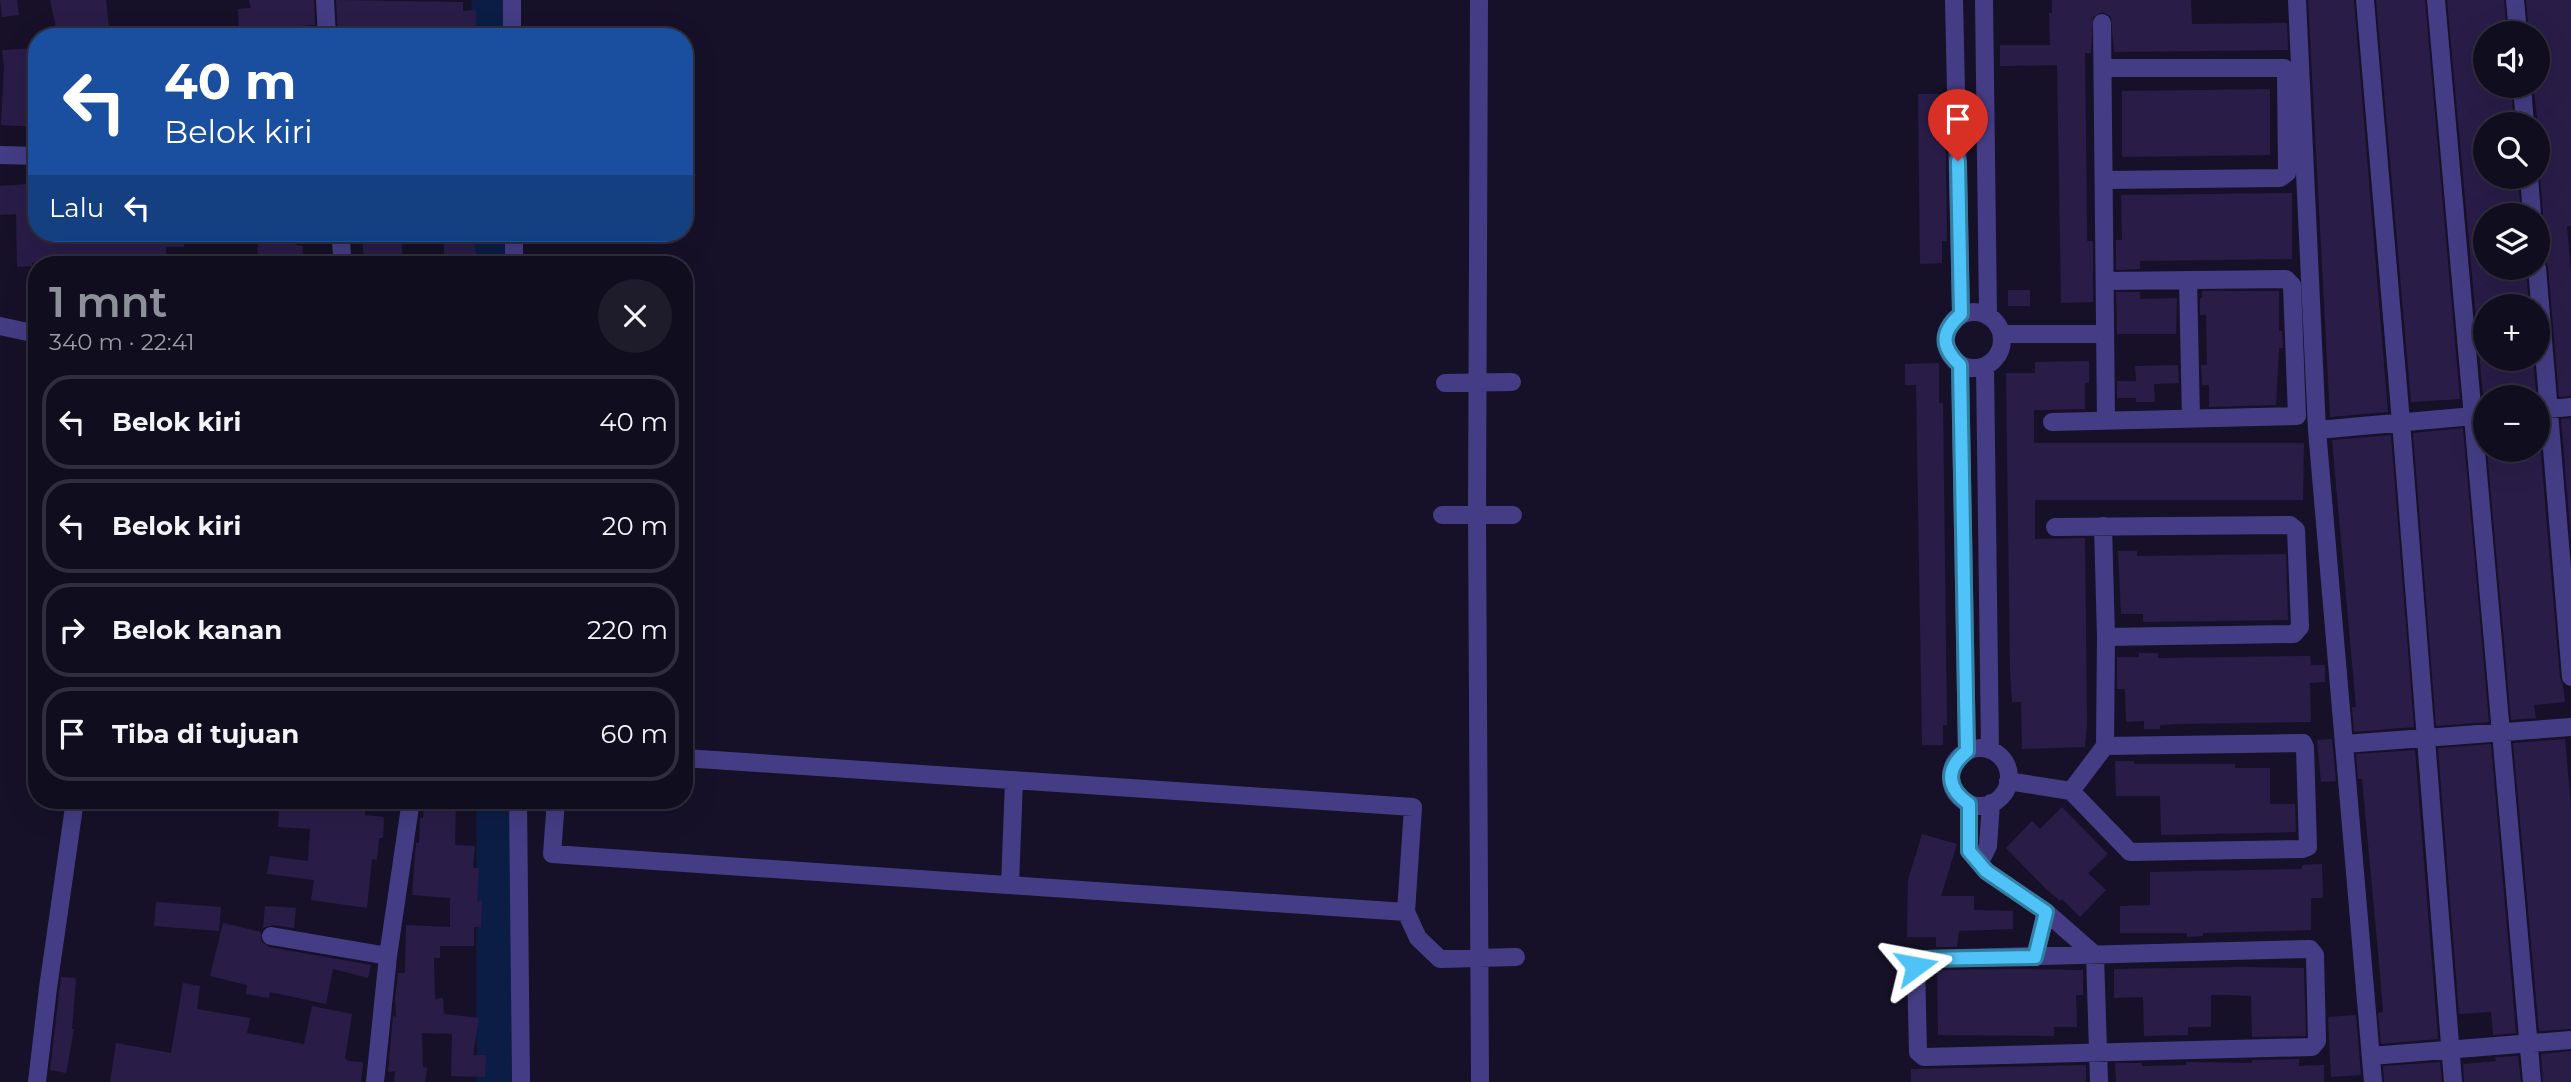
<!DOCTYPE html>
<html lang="id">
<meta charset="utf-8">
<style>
:root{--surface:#100d1e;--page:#1e1b2b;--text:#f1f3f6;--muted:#9c9ca4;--line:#302d3c;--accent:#8c9099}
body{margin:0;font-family:Montserrat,sans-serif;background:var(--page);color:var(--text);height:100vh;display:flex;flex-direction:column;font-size:26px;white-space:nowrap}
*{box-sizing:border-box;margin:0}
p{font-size:23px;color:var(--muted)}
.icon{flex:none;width:38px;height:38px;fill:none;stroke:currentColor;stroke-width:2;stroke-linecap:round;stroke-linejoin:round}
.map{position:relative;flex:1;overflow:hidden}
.details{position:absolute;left:28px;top:256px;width:665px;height:553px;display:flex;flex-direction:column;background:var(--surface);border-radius:28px;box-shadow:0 7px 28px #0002,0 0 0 2px var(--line)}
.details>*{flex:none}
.banner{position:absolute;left:28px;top:28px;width:665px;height:214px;border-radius:28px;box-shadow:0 7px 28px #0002,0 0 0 2px var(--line);background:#1a4fa0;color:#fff;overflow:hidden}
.buttons{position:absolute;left:2473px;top:21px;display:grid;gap:14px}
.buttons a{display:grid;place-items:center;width:77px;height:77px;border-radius:50%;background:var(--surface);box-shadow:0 7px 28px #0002,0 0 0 2px var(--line);font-size:35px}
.pin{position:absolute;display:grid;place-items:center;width:60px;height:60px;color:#fff;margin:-72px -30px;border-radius:50% 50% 50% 0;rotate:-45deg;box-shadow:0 0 7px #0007}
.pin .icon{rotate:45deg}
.me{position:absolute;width:77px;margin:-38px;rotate:77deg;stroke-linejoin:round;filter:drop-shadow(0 0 5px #0008)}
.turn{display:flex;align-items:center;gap:24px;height:147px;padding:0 21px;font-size:32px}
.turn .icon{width:91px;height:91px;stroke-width:2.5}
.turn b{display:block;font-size:49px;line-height:60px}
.then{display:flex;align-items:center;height:66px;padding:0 21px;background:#0003;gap:14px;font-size:26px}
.round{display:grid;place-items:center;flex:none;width:74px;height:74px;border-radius:37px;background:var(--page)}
.summary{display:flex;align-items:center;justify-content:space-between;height:119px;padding:0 21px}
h1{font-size:42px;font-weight:600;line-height:52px;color:var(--accent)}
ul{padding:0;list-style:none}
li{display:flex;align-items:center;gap:21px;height:94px;margin:0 14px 10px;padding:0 7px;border:4px solid var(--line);border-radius:28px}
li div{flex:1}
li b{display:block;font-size:26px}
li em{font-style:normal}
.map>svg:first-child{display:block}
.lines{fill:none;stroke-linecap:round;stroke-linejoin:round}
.river{stroke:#0c1d45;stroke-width:35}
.building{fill:#291d48}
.minor{stroke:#443d85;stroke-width:18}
.route-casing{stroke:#337fa1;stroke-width:18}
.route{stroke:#4fc3f7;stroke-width:12}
</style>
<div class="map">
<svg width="2571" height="1082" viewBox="0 0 2571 1082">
<rect width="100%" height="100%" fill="#161128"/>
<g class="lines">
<path class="river" d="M 489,0 L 489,37
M 490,233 L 490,264
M 494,800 L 494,1082"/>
</g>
<path class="building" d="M 0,0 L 17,0 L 19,15 L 2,17 Z
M 50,0 L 106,0 L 110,37 L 58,37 Z
M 249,0 L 314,0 L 315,25 L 284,27 L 284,37 L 239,37 L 238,9 L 251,8 Z
M 336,0 L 463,2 L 463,11 L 476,10 L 476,37 L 338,37 Z
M 2052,0 L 2191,0 L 2192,24 L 2287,23 L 2288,50 L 2114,52 L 2111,17 L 2103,12 L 2093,17 L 2091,53 L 2085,53 L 2087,229 L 2087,241 L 2093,241 L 2093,302 L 2061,303 L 2057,65 L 2000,66 L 2000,45 L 2050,45 L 2049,13 L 2052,13 Z
M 2308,0 L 2354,0 L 2388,412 L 2330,417 Z
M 2376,0 L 2425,0 L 2460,399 L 2411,402 Z
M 2447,0 L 2504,0 L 2507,33 L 2485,33 L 2485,86 L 2511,86 L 2514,123 L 2485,124 L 2485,177 L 2518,177 L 2521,215 L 2485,215 L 2485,268 L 2526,268 L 2529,306 L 2485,306 L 2485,359 L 2533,359 L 2536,391 L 2483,396 Z
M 2526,0 L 2571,0 L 2571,226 L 2567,226 L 2571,273 L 2571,396 L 2559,397 L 2548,267 L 2546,261 L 2538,257 L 2538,225 L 2543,214 L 2540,176 L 2538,170 L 2538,124 L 2533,86 L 2538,86 L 2538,33 L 2529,33 Z
M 37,48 L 37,127 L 1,125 L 4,68 L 2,50 Z
M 2270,89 L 2270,155 L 2122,157 L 2122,91 Z
M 1918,94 L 1945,94 L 1947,241 L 1942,241 L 1942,263 L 1920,264 Z
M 29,184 L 29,194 L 37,194 L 37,233 L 183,233 L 184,247 L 166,247 L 166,260 L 148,260 L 149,264 L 82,264 L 82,262 L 32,263 L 32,266 L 17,267 L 16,214 L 0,215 L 0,186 Z
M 2292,193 L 2292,259 L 2140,261 L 2140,269 L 2116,270 L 2116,240 L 2122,240 L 2121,195 Z
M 259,233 L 297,233 L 296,245 L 303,246 L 302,264 L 272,264 L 272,258 L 257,257 Z
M 362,233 L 402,233 L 402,264 L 364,264 Z
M 444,233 L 461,233 L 461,242 L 475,241 L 476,264 L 444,264 Z
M 2008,290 L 2030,290 L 2030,306 L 2008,306 Z
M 2202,291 L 2279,291 L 2279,331 L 2282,331 L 2283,348 L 2279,348 L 2276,405 L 2209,407 L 2209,385 L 2202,385 L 2202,383 L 2201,365 L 2207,365 L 2206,315 L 2200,315 L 2200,298 L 2202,298 Z
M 2116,292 L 2140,292 L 2140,299 L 2177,298 L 2176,334 L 2117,334 Z
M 2089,361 L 2089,383 L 2085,383 L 2085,409 L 2034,410 L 2034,443 L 2304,443 L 2303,500 L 2035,500 L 2035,539 L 2085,538 L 2087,724 L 2085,747 L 2022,749 L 2021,702 L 2012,702 L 2010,671 L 2006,373 L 2035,373 L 2035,362 Z
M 1939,363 L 1939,403 L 1943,403 L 1947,725 L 1943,725 L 1943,745 L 1922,745 L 1916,385 L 1905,385 L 1905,364 Z
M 2178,365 L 2179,383 L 2154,384 L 2155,402 L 2136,402 L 2136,398 L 2117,398 L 2117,381 L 2136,381 L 2135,366 Z
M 2571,418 L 2571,540 L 2561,419 Z
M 2538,421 L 2560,678 L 2563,685 L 2565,702 L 2534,705 L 2536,718 L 2511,720 L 2487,450 L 2538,450 Z
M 2463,428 L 2489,722 L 2436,726 L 2413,433 Z
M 2391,435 L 2414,727 L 2354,732 L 2352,707 L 2356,707 L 2332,440 Z
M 2118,551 L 2137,551 L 2137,556 L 2286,554 L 2288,620 L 2143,622 L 2143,614 L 2121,614 Z
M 2139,653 L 2158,653 L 2158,658 L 2310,656 L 2311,665 L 2325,665 L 2325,682 L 2310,683 L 2311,722 L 2176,724 L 2160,725 L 2160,729 L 2144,729 L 2144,721 L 2126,722 L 2125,689 L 2117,689 L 2117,657 L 2139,657 Z
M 2332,739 L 2336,781 L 2321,782 L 2317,740 Z
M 2565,739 L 2571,807 L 2571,1029 L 2539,1031 L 2513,743 Z
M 2491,744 L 2516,1033 L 2493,1035 L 2491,1012 L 2459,1014 L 2438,748 Z
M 2415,750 L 2438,1039 L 2381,1044 L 2378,1013 L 2383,1012 L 2380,974 L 2362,779 L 2358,779 L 2356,754 Z
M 2115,761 L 2134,761 L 2134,764 L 2235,764 L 2235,768 L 2270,768 L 2270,804 L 2295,804 L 2296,832 L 2161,835 L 2160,796 L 2116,796 Z
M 425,800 L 456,803 L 455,845 L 475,846 L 473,868 L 479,868 L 477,901 L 482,901 L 481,927 L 474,927 L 474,946 L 440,946 L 440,958 L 434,958 L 435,999 L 443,998 L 444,1014 L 479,1018 L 473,1055 L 486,1055 L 485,1077 L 451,1076 L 452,1034 L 422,1033 L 423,1067 L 427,1068 L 425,1082 L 394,1082 L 395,1071 L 388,1072 L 393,1016 L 396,1017 L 395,1000 L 398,973 L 405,973 L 406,925 L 450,927 L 450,898 L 412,895 L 415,854 L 416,843 L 419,843 L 420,817 L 423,818 Z
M 319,801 L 365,801 L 365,815 L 384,817 L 383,838 L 379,838 L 377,860 L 372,859 L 367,908 L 311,900 L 314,880 L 267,874 L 270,856 L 308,861 L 310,829 L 278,827 L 279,807 L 319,809 Z
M 2062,807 L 2108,854 L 2088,873 L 2106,890 L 2080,917 L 2062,899 L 2060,901 L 2046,889 L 2006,848 L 2032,821 L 2040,829 Z
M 1922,834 L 1957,844 L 1941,896 L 1974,896 L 1974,910 L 2013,911 L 2013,929 L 1959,931 L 1957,947 L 1936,947 L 1936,937 L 1907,937 L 1908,880 Z
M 2322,864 L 2323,898 L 2311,898 L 2311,930 L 2203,933 L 2203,936 L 2187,937 L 2187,933 L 2120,933 L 2120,906 L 2150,905 L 2150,872 L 2302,869 L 2302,865 Z
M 156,902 L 221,907 L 219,931 L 154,926 Z
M 265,906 L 296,908 L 294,928 L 272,925 L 263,928 Z
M 223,923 L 261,932 L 261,941 L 269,947 L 371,965 L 368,978 L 333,969 L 326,1004 L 270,992 L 269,998 L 246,994 L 247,985 L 210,976 Z
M 2243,967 L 2304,968 L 2306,1036 L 2252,1037 L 2251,996 L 2231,995 L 2211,995 L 2211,1027 L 2188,1027 L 2188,1035 L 2144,1036 L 2143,997 L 2114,998 L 2114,969 Z
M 2024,969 L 2083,970 L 2083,995 L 2076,995 L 2077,1027 L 2054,1027 L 2054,1036 L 1938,1035 L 1937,970 Z
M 61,977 L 76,978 L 72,1029 L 74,1029 L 66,1073 L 50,1070 Z
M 183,983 L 200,986 L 197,1009 L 250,1018 L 247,1033 L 304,1044 L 312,1006 L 352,1014 L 345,1058 L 348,1061 L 363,1062 L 361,1082 L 110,1082 L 116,1043 L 171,1053 Z
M 2356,1015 L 2361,1075 L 2331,1077 L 2328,1017 Z
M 2571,1051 L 2571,1082 L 2543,1082 L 2541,1054 Z
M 2518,1056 L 2521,1082 L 2464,1082 L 2463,1064 L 2496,1061 L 2495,1057 Z
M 2299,1059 L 2299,1066 L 2324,1065 L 2324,1082 L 2116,1082 L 2115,1063 L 2142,1063 L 2142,1066 L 2186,1065 L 2186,1062 L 2252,1063 L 2252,1060 Z
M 2440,1062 L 2442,1082 L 2384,1082 L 2383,1066 Z
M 2086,1065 L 2086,1082 L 1911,1082 L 1911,1069 Z"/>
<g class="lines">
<path class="minor" d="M 325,0 L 327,37
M 512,0 L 512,37
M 1479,0 L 1477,515 L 1480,1082
M 1954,0 L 1961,314
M 1984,0 L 1988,315
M 2297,0 L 2317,430 L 2373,1082
M 2365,0 L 2401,422 L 2453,1082
M 2436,0 L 2532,1082
M 2515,0 L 2518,33
M 2102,23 L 2106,421
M 2104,68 L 2284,68 L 2286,72 L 2287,173 L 2280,178 L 2104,180
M 2522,86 L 2525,124
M 0,155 L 37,156
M 2529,177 L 2532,215
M 340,233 L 343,264
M 514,233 L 514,264
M 2537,268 L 2571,677
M 2188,280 L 2191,419
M1946 340a28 28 0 1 1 56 0a28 28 0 1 1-56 0Z
M 0,326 L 37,334
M 2002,334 L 2105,334
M 1960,365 L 1967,751
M 1985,366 L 1990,750
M 1445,383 L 1512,382
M 2538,410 L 2571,407
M 2052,422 L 2297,416 L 2292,285 L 2286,279 L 2106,281
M 2317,430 L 2485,415
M 1442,515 L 1513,515
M 2055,527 L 2290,525 L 2296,530 L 2300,627 L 2294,634 L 2106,637
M 2344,744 L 2571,727
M1951 777a29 29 0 1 1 58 0a29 29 0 1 1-58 0Z
M 2008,781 L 2071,791 L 2130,852 L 2303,849 L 2308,847 L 2305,747 L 2303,743 L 2105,746
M 2071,791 L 2105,746 L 2106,637 L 2103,526
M 518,800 L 521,1082
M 556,800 L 552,854 L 1406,912 L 1413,807 L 684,758
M 1969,804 L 1969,851 L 1980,862 L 1988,846 L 1991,803
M 1980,862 L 1986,871 L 2046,912 L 2095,955 L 2099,1082
M 1010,885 L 1014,780
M 1406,912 L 1418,938 L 1440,959 L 1516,957
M 271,936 L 388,956
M 2310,949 L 2315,955 L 2317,1041 L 2312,1047 L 1924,1057 L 1918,1052 L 1916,966 L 1922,959 Z
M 2035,957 L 2046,912
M 2371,1056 L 2571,1040
M 37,1082 L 48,988 L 75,800
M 375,1082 L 388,956 L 411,800"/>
</g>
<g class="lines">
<defs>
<path id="route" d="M 1916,966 L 1922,959 L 2035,957 L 2046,912 L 1986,871 L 1969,851 L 1969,804 C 1946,788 1945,769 1967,751 L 1960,365 C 1940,346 1941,332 1961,314 L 1958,161"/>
</defs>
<use href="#route" class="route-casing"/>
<use href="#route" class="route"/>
</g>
</svg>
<div class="buttons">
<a><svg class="icon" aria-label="sound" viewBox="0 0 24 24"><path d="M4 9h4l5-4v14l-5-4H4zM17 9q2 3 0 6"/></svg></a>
<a><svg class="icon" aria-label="search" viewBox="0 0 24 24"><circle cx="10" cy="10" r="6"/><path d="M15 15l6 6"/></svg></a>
<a><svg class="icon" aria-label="layers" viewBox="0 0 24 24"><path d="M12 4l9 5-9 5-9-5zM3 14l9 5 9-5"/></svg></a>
<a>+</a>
<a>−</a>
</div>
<div class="pin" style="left:1958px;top:161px;background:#d93025"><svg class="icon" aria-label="arrive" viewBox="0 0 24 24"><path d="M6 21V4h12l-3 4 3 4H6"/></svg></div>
<svg class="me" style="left:1916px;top:966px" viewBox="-20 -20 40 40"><path d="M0-17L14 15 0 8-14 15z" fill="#4fc3f7" stroke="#fff" stroke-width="4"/></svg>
<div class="banner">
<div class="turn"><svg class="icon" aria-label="left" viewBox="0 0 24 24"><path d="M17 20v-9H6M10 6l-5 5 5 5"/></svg><div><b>40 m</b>Belok kiri</div></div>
<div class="then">Lalu<svg class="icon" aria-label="left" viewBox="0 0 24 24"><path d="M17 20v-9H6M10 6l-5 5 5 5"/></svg></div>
</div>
<section class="details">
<div class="summary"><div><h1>1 mnt</h1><p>340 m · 22:41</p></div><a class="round"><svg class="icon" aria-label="close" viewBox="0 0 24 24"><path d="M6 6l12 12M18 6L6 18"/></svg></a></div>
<ul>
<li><svg class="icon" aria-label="left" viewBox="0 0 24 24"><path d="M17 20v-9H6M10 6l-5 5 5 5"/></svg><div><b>Belok kiri</b></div><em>40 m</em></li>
<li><svg class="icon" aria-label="left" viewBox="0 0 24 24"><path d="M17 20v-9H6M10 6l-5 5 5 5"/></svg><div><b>Belok kiri</b></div><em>20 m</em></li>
<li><svg class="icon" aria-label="right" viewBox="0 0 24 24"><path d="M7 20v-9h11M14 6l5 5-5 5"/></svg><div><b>Belok kanan</b></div><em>220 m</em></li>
<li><svg class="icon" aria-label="arrive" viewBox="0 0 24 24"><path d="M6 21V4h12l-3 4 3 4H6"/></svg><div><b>Tiba di tujuan</b></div><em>60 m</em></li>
</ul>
</section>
</div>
